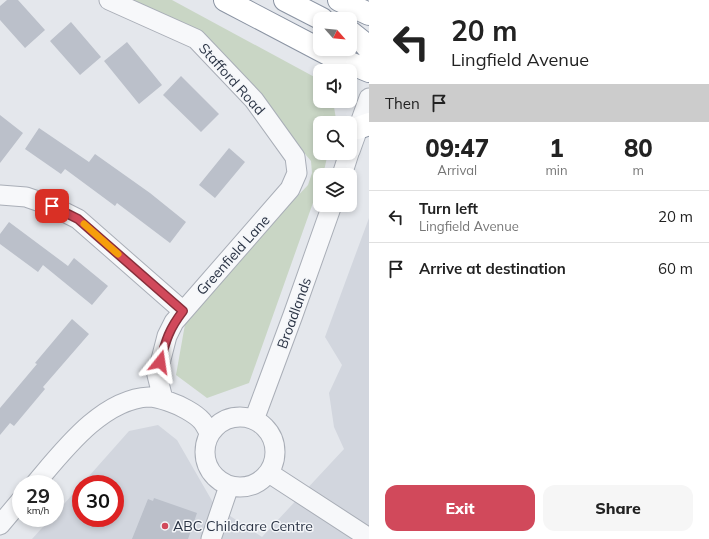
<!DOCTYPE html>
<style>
:root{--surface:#fff;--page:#f6f6f6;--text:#222;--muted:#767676;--line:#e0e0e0;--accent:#d1495b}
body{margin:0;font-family:Mulish,sans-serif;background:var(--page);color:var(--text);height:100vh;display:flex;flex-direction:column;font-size:15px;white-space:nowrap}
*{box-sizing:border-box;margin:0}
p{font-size:13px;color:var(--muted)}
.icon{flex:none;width:22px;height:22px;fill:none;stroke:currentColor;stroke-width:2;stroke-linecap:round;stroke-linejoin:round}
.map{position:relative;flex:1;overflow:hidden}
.drawer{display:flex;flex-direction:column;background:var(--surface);width:340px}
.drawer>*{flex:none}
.top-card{background:#fff;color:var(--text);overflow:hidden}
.needle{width:26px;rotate:117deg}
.tools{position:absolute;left:313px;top:12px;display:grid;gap:8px}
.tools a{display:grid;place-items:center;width:44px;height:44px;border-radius:8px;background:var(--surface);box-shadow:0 2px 6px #0003;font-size:20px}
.speed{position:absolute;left:12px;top:475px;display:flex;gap:8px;font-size:20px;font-weight:700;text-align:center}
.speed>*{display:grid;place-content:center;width:52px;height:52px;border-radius:50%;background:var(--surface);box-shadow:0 2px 6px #0003;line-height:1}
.speed small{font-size:10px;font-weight:400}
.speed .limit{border:6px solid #d22;background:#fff;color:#111}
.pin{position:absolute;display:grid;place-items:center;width:34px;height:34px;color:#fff;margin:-17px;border-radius:8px;box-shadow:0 2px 6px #0006}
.me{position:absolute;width:44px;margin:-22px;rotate:15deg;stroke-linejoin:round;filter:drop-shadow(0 0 3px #0008)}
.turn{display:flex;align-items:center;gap:14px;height:84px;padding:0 16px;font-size:18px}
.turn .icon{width:52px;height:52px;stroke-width:2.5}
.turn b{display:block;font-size:28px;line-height:34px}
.then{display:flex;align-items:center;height:38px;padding:0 16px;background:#0003;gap:8px;font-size:15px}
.eta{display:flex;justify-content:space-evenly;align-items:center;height:68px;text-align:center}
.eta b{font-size:24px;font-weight:800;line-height:28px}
.action{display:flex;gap:8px;margin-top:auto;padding:8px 16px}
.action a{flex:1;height:46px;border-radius:12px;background:var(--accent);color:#fff;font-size:16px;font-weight:800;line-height:46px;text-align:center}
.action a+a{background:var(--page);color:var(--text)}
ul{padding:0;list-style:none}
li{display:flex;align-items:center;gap:12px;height:52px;padding:0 16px;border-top:1px solid var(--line)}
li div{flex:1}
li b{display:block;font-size:15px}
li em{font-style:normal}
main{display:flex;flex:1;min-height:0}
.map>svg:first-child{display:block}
.built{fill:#d2d6de}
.green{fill:#c9d6c5}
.building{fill:#bbc0ca}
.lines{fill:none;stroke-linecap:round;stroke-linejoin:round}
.minor-casing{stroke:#a9aeb7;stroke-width:21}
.highway-casing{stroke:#8b94a3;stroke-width:24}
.minor{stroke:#f7f8fa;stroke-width:19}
.highway{stroke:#fff;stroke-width:22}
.route-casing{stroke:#882f3b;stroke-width:10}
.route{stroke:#d1495b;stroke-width:7}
.slow{stroke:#f59e0b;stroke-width:7}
.poi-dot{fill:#d1495b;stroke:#f4f6f9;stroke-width:1.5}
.labels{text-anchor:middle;stroke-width:3;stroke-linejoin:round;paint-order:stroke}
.street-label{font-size:14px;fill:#2b3445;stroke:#f4f6f9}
.poi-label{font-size:14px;fill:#2b3445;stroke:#f4f6f9;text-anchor:start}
</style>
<main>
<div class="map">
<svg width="369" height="539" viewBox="0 0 369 539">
<rect width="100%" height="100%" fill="#e4e7ec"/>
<path class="built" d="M 369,218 L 369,539 L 32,539 L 51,518 L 55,518 L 55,514 L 81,485 L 81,518 L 115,518 L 115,484 L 82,484 L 129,431 L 158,425 L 177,440 L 215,506 L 262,537 L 344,449 L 334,427 L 329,393 L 342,365 L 325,337 Z"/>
<path class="green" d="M 117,0 L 172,0 L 320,80 L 320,101 L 333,101 L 336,119 L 335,123 L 320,123 L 320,153 L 328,153 L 323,175 L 320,175 L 320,183 L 249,383 L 207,398 L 176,375 L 187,313 L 308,185 L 312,173 L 311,161 L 211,42 Z"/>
<path class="building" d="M 7,0 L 18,0 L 45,30 L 25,48 L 0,20 L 0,6 Z
M 71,22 L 101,57 L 80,75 L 50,41 Z
M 127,42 L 162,85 L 139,104 L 104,61 Z
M 181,76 L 219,114 L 201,132 L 163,95 Z
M 0,115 L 23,133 L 0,163 Z
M 39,128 L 89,162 L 95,154 L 150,193 L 186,222 L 170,243 L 117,203 L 115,206 L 65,169 L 61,174 L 25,149 Z
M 229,148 L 245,162 L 215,198 L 199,185 Z
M 9,222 L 68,266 L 74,258 L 108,286 L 92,305 L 43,265 L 38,272 L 0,244 L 0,234 Z
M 72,319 L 89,334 L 43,387 L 45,389 L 14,426 L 10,423 L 0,435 L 0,408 L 37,364 L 35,363 Z
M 154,498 L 197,513 L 188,539 L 132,539 L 148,499 L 153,501 Z"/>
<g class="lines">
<defs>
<path id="minor" d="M 109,0 L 196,39 L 254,100 L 295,157 L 297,173 L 290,189 L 174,322 L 167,336 L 157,375 L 163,399
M 350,151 L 369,98
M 342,175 L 349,153
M 0,195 L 26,197 L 52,206 L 78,219 L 183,311
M205 452a35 35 0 1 1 70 0a35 35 0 1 1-70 0Z
M 254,420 L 293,315 L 332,205
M 269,473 L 369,538
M 35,484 C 63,451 102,399 149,397 C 156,397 164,400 170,402 C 179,405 195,413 202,421 C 205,425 207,429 210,434
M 0,525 L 21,500
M 211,539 L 229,486"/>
<path id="highway" d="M 225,0 L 328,54 L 369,71
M 285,0 L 322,19
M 339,0 L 369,14
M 350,32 L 364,43 L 369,49
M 358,128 L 369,124"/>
</defs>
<use href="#minor" class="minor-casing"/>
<use href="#highway" class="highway-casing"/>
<use href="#minor" class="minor"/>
<use href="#highway" class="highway"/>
</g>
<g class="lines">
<defs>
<path id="route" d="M 52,206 L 78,219 L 183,311 C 169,329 166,340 160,362"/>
</defs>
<use href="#route" class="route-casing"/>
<use href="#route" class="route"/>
<path class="slow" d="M 84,224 L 118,254"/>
</g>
<circle class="poi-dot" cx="165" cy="526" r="4"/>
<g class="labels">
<g class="street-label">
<text transform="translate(232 79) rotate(48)" y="5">Stafford Road</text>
<text transform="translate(233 255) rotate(-48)" y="5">Greenfield Lane</text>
<text transform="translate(294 313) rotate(-70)" y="5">Broadlands</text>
</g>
<g class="poi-label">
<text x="173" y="531">ABC Childcare Centre</text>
</g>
</g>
</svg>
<div class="tools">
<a><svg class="needle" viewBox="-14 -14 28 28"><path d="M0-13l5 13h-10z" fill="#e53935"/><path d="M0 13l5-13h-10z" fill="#767676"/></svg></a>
<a><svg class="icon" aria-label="sound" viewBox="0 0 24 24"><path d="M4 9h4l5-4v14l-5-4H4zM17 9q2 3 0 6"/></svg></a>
<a><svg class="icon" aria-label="search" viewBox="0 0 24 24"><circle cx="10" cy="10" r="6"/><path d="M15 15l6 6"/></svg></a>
<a><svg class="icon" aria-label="layers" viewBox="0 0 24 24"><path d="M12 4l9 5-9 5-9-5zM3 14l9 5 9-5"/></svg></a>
</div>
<div class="speed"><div>29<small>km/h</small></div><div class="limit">30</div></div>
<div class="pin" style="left:52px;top:206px;background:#d93025"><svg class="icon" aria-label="arrive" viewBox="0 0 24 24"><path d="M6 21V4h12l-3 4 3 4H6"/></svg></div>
<svg class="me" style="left:160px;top:362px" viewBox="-20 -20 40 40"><path d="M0-17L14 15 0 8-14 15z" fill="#d1495b" stroke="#fff" stroke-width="4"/></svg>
</div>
<section class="drawer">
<div class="top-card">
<div class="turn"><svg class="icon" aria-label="left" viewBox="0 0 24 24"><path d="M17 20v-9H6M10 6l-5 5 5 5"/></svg><div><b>20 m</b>Lingfield Avenue</div></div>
<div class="then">Then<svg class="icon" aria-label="arrive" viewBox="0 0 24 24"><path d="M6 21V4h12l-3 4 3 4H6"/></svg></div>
</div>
<div class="eta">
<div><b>09:47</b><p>Arrival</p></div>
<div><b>1</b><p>min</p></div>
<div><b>80</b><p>m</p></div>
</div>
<ul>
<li><svg class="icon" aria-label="left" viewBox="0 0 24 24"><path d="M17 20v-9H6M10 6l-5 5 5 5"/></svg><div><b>Turn left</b><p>Lingfield Avenue</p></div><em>20 m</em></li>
<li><svg class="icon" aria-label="arrive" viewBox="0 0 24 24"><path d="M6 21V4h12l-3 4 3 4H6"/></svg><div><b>Arrive at destination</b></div><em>60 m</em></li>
</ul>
<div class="action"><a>Exit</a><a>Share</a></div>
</section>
</main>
